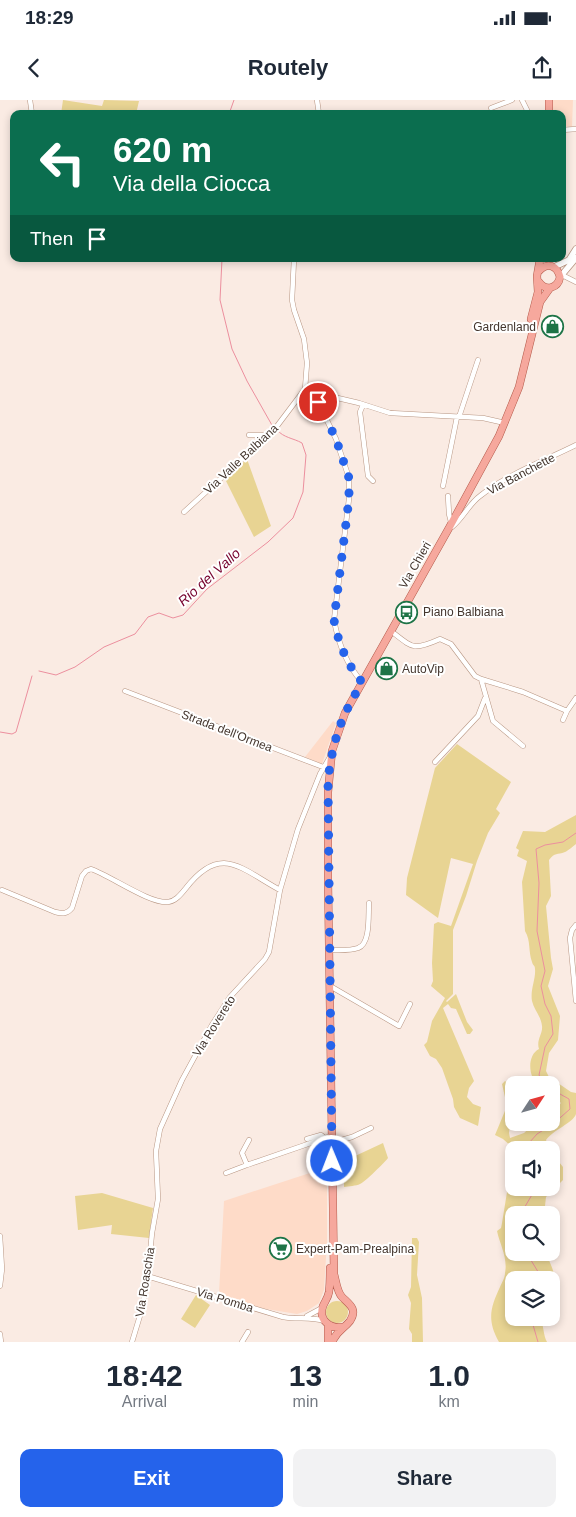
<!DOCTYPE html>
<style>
:root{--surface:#fff;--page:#f2f2f3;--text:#1f2937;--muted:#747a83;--accent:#2563eb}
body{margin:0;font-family:Arial,sans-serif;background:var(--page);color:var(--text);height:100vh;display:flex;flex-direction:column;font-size:19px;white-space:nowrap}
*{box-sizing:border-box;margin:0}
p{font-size:16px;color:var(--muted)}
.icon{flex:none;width:28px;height:28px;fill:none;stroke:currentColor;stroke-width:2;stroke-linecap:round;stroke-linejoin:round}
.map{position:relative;height:1242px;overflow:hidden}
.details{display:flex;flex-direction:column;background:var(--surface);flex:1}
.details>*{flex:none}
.hud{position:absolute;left:10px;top:10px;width:556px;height:152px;border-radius:10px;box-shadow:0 2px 8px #0003;background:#0b6e4f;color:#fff;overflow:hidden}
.needle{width:32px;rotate:54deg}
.fabs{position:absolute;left:505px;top:976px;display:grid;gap:10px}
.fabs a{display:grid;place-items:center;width:55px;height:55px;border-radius:10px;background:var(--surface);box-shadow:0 2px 8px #0003;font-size:25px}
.pin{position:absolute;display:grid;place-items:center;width:42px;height:42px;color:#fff;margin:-21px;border:2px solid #fff;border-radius:50%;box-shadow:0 1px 5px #0007}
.me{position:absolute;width:55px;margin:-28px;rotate:359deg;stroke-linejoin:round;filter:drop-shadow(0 0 4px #0008)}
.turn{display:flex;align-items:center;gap:18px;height:105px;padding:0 20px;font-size:22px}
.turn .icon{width:65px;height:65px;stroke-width:2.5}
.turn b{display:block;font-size:35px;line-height:42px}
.then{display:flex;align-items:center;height:48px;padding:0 20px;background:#0003;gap:10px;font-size:19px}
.eta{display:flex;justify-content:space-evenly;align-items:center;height:85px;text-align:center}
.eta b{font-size:30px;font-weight:700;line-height:35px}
.cta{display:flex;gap:10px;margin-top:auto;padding:10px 20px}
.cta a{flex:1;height:58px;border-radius:10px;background:var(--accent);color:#fff;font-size:20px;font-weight:700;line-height:58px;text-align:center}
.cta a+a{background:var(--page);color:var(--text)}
.status{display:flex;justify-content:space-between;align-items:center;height:35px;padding:0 25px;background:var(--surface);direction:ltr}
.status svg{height:14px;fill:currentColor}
header{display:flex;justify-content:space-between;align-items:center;height:65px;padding:0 20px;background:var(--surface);font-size:22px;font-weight:700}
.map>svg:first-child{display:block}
.built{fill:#fedbc8}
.green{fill:#e8d493}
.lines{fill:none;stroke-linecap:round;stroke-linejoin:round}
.stream{stroke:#ec8f9e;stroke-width:1}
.street-casing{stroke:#b89683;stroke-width:5.5}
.secondary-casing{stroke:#b89683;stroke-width:7}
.primary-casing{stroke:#b45a4b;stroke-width:8}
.street{stroke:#fff;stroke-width:4.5}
.secondary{stroke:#fff;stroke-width:5.5}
.primary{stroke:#f6a89d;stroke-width:7}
.route{stroke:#2563eb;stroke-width:9;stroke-dasharray:0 16.2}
.labels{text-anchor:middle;stroke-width:4;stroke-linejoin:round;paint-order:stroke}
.poi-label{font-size:12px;fill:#44362e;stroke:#fff;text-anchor:start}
.street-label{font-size:12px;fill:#44362e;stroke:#fff}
.water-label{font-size:14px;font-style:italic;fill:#76022d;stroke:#fff}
</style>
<div class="status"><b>18:29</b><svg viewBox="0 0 49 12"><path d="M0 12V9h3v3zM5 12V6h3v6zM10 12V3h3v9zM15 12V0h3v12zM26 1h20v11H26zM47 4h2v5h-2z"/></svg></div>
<header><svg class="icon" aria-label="back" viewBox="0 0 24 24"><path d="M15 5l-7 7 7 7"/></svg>Routely<svg class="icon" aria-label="share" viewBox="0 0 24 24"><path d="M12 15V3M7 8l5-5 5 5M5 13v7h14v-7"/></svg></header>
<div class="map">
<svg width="576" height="1242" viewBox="0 0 576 1242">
<rect width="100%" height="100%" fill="#faebe3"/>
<path class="built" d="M 553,0 L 573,0 L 572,27 L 563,26 L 562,14 L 553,14 Z
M 333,621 L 336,623 L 322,664 L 305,657 Z
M 325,1066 L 327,1070 L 327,1141 L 324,1190 L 319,1203 L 307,1211 L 297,1214 L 260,1208 L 219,1193 L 224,1101 L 316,1071 Z"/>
<path class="green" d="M 63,0 L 102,6 L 104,0 L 139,1 L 136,14 L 61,14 Z
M 247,359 L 271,426 L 254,437 L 225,379 Z
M 457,644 L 511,682 L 496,709 L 500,713 L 488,733 L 477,761 L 466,796 L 453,830 L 453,894 L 446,901 L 447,902 L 456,894 L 467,922 L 473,930 L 470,934 L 467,934 L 456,909 L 451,908 L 448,904 L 443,908 L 474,981 L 469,988 L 467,997 L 473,1004 L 481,1007 L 478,1026 L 460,1018 L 454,1007 L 453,999 L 442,968 L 436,959 L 430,956 L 424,945 L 427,942 L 432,921 L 445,898 L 431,886 L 433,881 L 432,863 L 434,824 L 438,822 L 451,826 L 473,764 L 451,758 L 438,818 L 406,795 L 407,778 L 435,668 Z
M 576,715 L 576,744 C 573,746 568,751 565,752 C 557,755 555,752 549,760 L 551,796 L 546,806 L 551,858 L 553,869 L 548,886 L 560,916 L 558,940 L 549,953 L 546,971 L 549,977 L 571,992 L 576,993 C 576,999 576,1008 576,1014 C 573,1023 553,1030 546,1040 L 550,1050 L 520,1050 L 516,1047 L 511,1046 L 503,1039 L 495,1035 L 507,1006 L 502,984 L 505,981 L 511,986 L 513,998 L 509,1033 L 510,1038 L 524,1033 L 535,1023 L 551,1022 L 551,1010 L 554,1010 L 561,1003 L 551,995 L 551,985 L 538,985 C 528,977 527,955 539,949 C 536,940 543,934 542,926 C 541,916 534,910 532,901 C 530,890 536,879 535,869 C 535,865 533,866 532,862 C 528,851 531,841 525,831 L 522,782 L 527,761 L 517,756 L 519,750 L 516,748 L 523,731 L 545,732 Z
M 383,1043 L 388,1058 C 385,1062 365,1082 360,1084 C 356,1086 349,1086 344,1087 L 344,1078 L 338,1064 Z
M 551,1052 L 563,1067 L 563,1080 L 546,1097 L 544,1115 L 514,1115 L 514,1152 L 546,1153 C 551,1166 560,1181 553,1195 L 551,1195 L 551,1180 L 514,1180 L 514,1218 L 540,1218 C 544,1225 543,1235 547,1242 L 499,1242 C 487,1221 490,1208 500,1187 C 502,1182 505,1178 505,1173 C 508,1158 500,1145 497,1131 L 501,1128 L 502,1123 L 508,1086 L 506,1080 L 508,1076 L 514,1073 L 514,1088 L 551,1088 Z
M 102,1093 L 153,1108 L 149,1138 L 111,1134 L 112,1125 L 78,1130 L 75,1096 Z
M 412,1138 L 417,1138 L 419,1142 L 417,1175 L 422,1198 L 423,1242 L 412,1242 L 412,1234 L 409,1229 L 411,1203 L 408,1195 L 411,1187 Z
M 196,1195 L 210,1205 L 195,1228 L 181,1219 Z
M326 1212a11 11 0 1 1 22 0a11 11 0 1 1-22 0Z"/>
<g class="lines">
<path class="stream" d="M 229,14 L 234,0
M 222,159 L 220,200 L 232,249 L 247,281 L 273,327
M 39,571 L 56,575 L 75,567 L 104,547 L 135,534 L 148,517 L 159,513 L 173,518 L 183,515 L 207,489 L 268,442 L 293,418 L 303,392 L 306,355 L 302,343 C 293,338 284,338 277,330
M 0,632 L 12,634 L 16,632 L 32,576
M 545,985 L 539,975 L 545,947 L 553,934 L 551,916 L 545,904 L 541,886 L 545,871 L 537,831 L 539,783 L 536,749 L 545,745 L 563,742 L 576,733
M 531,1050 L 529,1043 L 537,1034 L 553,1024 L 570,1009 L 569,999 L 551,989
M 520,1115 L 536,1088
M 526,1152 L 540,1175 L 540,1180
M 531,1218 L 538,1242"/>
<defs>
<path id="street" d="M 30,0 L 32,14
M 317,0 L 319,14
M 522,0 L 529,14
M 491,8 L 512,0
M 562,30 L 576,29
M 560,177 L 564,176 L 576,182
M 305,289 L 310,291 L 318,302 L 336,339 L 349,378 L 349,399 L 334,520 C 338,542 347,565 362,582
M 312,292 L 359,303 L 390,313 L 483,318 L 505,323
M 363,305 L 360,312 L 368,376 L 373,381
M 459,317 L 478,260
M 249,335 L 269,335
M 443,386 L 457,317
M 448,396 L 449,414 L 451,422
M 184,412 L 274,330 L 305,289 L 307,263 L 304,239 L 294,210 L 292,200 L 294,159
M 452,427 C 463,418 469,404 480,396 C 508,374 544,361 576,345
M 391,531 C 413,548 413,551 440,539 L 451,544 L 475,576 L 481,579 L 493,621 L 523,646
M 481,579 L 523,592 L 567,611
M 125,591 L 323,667
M 563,620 L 567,611 L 576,598
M 435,662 L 478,616 L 485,598
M 2,790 L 55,812 C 63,814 67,814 72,808 L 82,776 L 86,771 L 91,769 C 111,776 150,804 168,802 C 176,801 181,794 186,788 C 221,743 241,769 280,790
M 576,825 L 572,830 L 570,838 L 576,901
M 330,850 C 338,850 350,851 358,848 C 371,844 368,814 369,803
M 330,886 L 399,926 L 410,904
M 307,1039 L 321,1035 L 325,1038
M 249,1040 L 242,1053 L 247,1065 L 331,1036
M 331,1043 L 352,1037 L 371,1028
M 226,1073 L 247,1065
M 147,1176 L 283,1217 C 297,1220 310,1216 324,1221
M 0,1186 L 2,1169 L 0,1136
M 307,1216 L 322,1208
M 0,1234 L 1,1242
M 132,1242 L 142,1209 L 149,1164 L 152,1133 L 158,1099 L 156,1051 L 160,1029 L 182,980 L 212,925 L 230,897 L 265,859 L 269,852 L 280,790 L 298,729 L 320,674 L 330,657
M 242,1242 L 248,1232"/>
<path id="secondary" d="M 554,167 L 569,160 L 576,149
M 560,177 L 576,158"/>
<path id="primary" d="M 549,14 L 549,0
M 539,182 C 546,192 558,188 560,177 C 557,165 547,162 539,171
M 531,219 L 538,192 L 537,176 L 540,159
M 330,1168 C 330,1176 330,1184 329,1192 C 328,1198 325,1201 323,1206 C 318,1220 330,1229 343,1227
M 328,1242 L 328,1225
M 332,1242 C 338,1229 344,1229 350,1221 C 358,1209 349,1204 342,1197 C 337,1192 336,1181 334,1174 L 328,780 L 328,692 L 332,651 L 345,613 L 449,428 L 499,336 L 519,287 L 540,202 L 550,188"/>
</defs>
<use href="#street" class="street-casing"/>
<use href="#secondary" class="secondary-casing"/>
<use href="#primary" class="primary-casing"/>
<use href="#street" class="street"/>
<use href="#secondary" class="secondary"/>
<use href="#primary" class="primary"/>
</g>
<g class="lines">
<path class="route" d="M 318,302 L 336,339 L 349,378 L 349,399 L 334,520 C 338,542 347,565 362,582 C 356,593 350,603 345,614 C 335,635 331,657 328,680 L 332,1061"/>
</g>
<defs>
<symbol id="shop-ring" viewBox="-11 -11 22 22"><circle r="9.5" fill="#fff" stroke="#1e7447" stroke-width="1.5"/><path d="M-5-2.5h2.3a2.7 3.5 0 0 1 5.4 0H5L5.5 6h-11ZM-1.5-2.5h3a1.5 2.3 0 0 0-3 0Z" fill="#1e7447"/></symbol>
<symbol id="bus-ring" viewBox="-11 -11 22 22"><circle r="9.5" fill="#fff" stroke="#1e7447" stroke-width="1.5"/><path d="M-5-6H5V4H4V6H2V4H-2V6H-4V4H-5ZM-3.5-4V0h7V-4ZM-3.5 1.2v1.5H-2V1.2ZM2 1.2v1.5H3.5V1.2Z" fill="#1e7447"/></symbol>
<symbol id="supermarket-ring" viewBox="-11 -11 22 22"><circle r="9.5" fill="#fff" stroke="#1e7447" stroke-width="1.5"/><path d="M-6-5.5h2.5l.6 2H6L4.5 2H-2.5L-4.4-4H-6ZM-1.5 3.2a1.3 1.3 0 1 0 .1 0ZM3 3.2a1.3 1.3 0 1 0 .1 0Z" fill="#1e7447"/></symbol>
</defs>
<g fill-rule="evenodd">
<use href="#shop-ring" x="540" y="214" width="25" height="25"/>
<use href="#bus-ring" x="394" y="500" width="25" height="25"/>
<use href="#shop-ring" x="374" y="556" width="25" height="25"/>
<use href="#supermarket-ring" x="268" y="1136" width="25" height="25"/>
</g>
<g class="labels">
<g class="poi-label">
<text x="536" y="231" text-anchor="end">Gardenland</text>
<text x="423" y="516">Piano Balbiana</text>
<text x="402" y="573">AutoVip</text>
<text x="296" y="1153">Expert-Pam-Prealpina</text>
</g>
<g class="street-label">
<text transform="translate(241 359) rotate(-43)" y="4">Via Valle Balbiana</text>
<text transform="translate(521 374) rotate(-28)" y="4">Via Banchette</text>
<text transform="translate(415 465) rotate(-60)" y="4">Via Chieri</text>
<text transform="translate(227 631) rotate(21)" y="4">Strada dell'Ormea</text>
<text transform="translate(214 926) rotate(-58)" y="4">Via Rovereto</text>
<text transform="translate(145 1182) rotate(-81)" y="4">Via Roaschia</text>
<text transform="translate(225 1200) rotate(17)" y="4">Via Pomba</text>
</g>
<g class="water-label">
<text transform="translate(209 477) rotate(-42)" y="5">Rio del Vallo</text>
</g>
</g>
</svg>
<div class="fabs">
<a><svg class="needle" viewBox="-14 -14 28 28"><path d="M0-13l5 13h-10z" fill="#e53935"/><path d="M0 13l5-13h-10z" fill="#747a83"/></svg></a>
<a><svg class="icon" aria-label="sound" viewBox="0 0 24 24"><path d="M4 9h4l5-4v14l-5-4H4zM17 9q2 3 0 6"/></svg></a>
<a><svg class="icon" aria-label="search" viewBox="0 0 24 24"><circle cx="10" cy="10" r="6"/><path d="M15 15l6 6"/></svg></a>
<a><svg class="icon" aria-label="layers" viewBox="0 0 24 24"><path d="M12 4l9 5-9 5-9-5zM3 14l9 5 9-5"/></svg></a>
</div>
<div class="pin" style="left:318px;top:302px;background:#d93025"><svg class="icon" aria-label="arrive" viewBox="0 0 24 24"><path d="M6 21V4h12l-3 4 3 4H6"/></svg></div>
<svg class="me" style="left:332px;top:1061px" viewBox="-20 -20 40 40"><circle r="17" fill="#2563eb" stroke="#fff" stroke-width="3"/><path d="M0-11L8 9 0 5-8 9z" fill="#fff"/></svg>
<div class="hud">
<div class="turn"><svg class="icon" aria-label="left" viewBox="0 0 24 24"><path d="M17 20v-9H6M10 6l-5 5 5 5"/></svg><div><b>620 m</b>Via della Ciocca</div></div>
<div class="then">Then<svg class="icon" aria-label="arrive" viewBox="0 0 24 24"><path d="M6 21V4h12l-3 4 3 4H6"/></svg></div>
</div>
</div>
<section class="details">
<div class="eta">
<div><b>18:42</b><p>Arrival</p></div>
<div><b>13</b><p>min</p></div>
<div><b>1.0</b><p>km</p></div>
</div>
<div class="cta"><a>Exit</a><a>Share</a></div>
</section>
